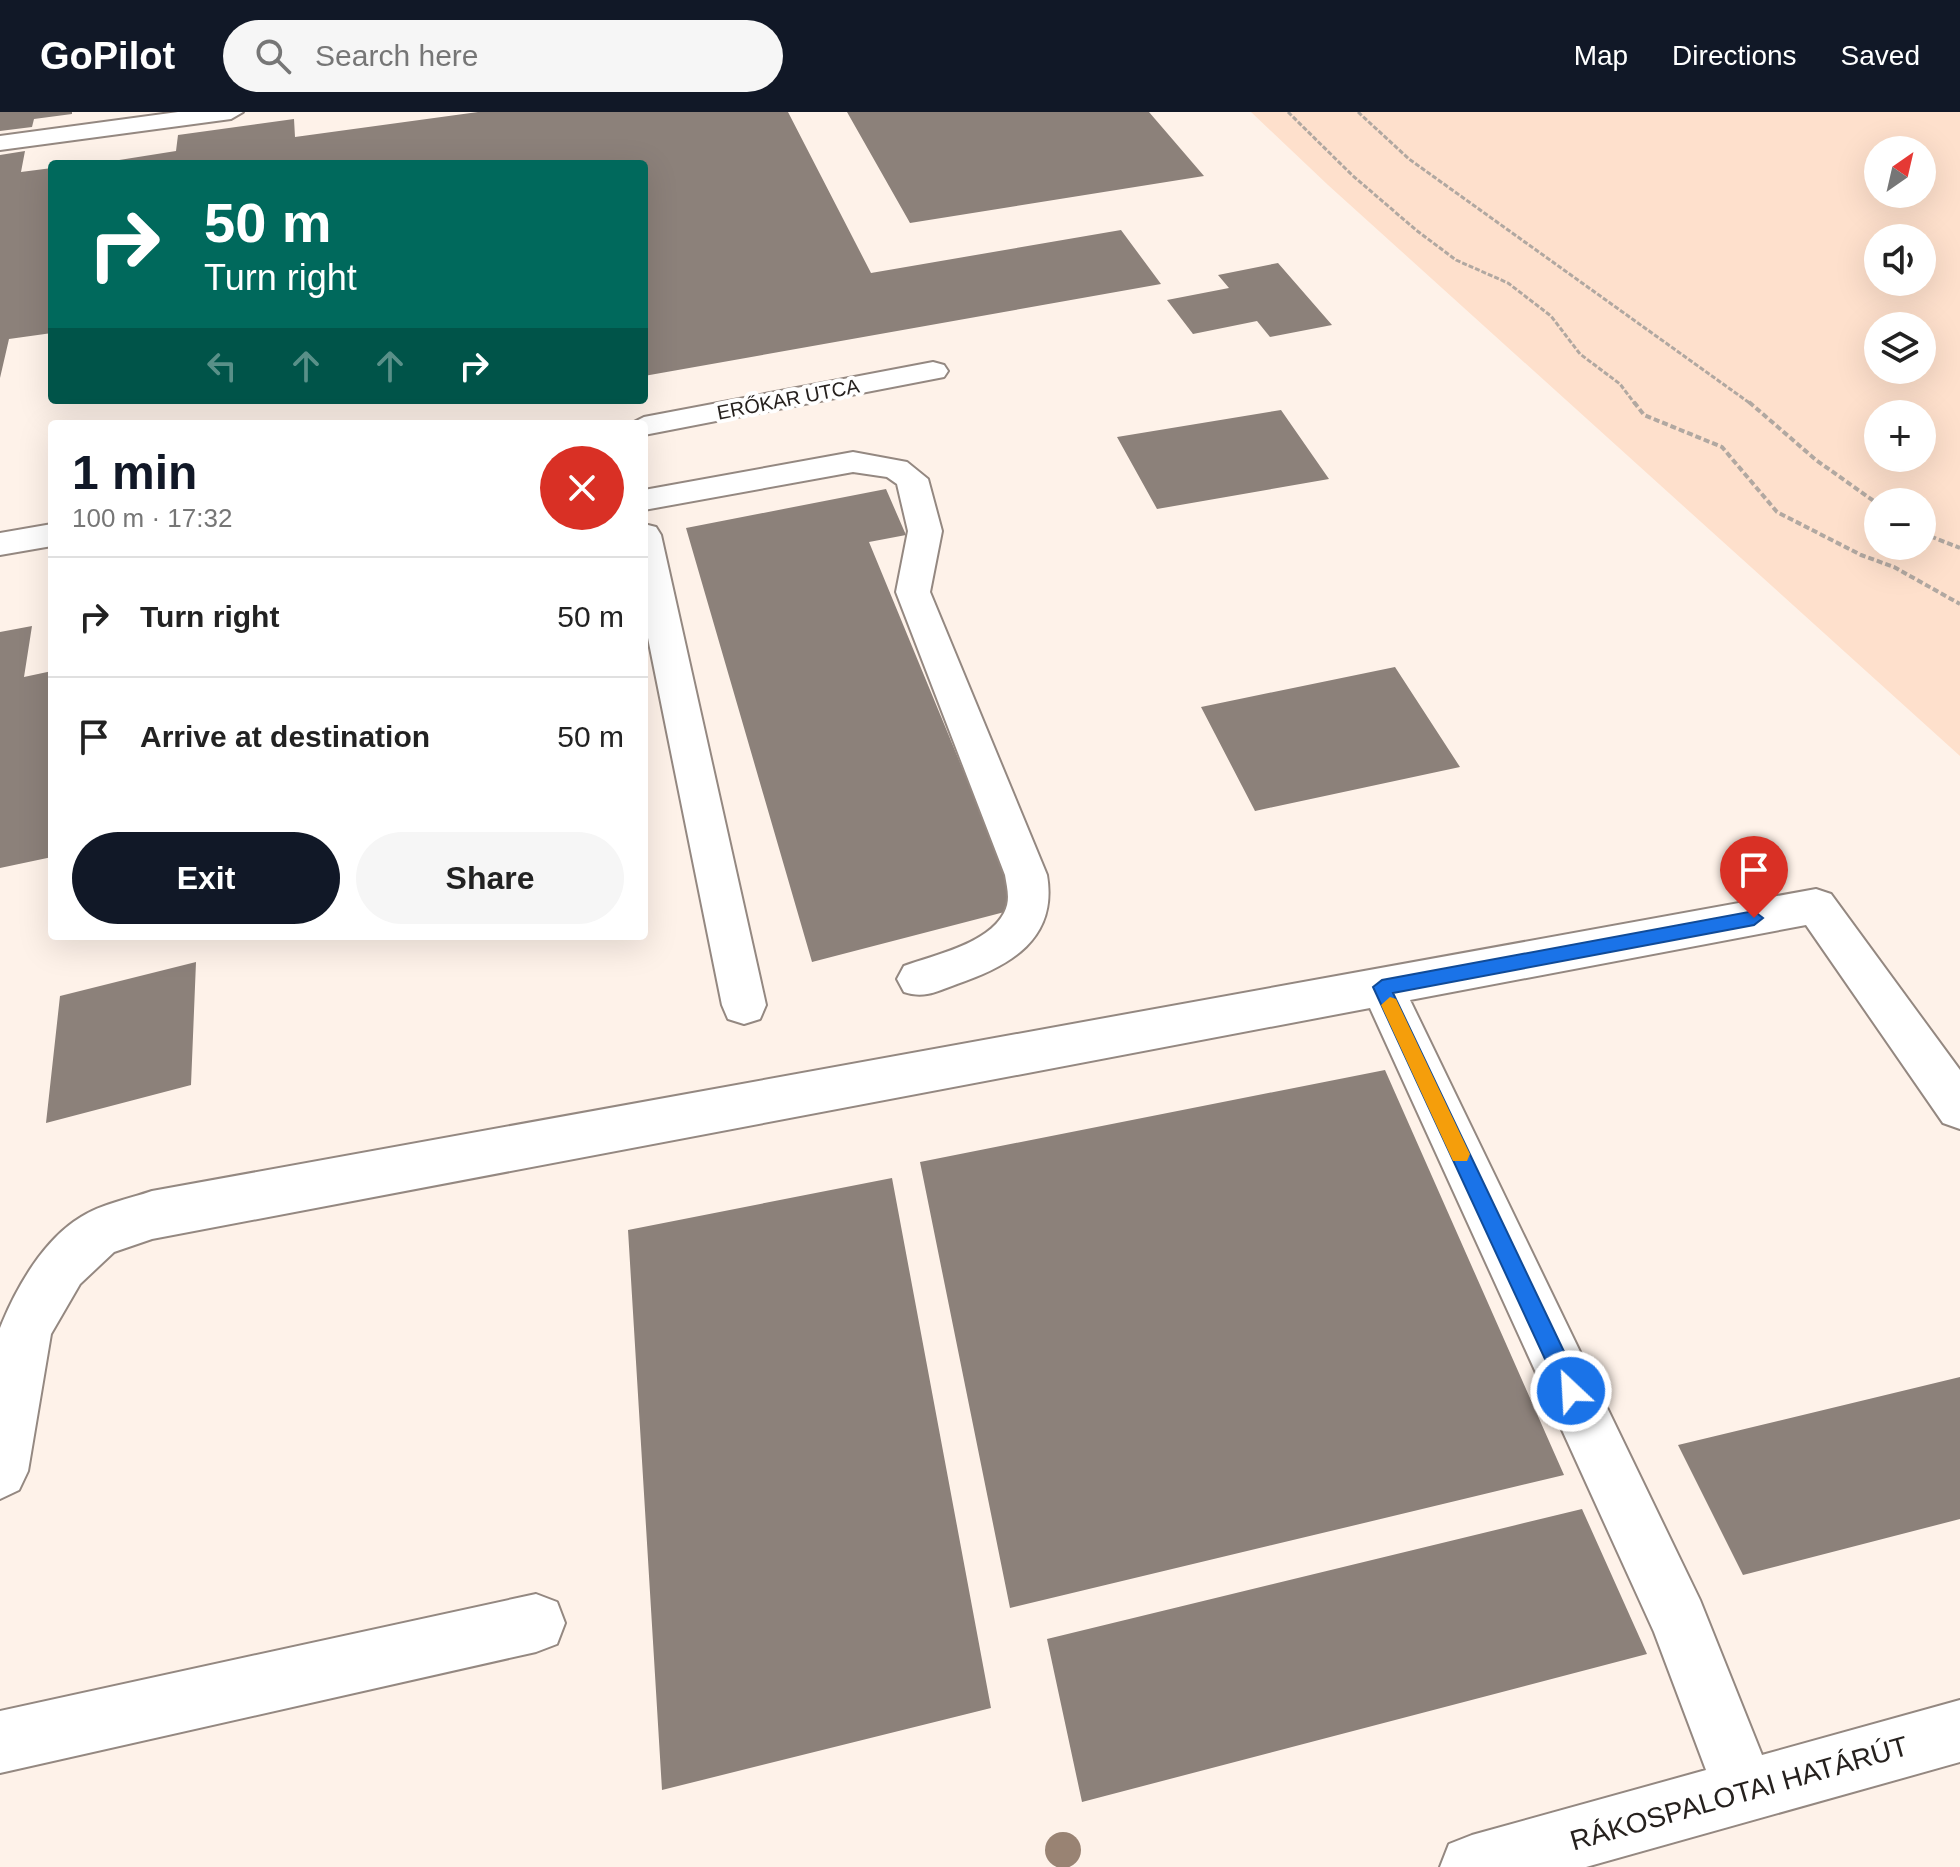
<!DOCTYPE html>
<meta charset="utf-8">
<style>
:root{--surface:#fff;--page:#f6f6f6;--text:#222;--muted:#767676;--line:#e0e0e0;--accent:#111827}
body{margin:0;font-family:Arial,sans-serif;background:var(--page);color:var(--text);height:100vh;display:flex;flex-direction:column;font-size:30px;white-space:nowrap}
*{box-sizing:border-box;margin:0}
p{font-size:26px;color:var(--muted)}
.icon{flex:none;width:44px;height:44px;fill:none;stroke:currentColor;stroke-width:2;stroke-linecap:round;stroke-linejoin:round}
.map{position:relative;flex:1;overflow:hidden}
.panel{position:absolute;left:48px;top:308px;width:600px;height:520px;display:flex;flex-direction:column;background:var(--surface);border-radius:8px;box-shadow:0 8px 32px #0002}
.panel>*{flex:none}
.hud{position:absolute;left:48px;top:48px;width:600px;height:244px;border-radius:8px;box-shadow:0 8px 32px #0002;background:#00695c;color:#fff;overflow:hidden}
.needle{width:52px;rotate:34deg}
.fabs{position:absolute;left:1864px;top:24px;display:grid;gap:16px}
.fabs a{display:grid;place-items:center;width:72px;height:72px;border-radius:50%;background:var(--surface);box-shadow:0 8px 32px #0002;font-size:40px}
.pin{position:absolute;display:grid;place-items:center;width:68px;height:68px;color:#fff;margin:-82px -34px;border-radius:50% 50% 50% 0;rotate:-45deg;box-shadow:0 0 8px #0007}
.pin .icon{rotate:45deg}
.me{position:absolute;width:88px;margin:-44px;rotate:335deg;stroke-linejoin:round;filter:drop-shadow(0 0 6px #0008)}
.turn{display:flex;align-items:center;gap:28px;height:168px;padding:0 24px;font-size:36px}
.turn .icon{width:104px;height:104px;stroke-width:2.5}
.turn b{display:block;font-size:56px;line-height:68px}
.lanes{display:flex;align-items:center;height:76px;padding:0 24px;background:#0003;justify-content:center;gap:40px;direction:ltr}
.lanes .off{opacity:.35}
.round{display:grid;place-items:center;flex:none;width:84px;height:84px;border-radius:42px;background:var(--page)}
.head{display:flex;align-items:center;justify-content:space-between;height:136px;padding:0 24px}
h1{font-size:48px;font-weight:700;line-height:60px;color:var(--accent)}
.action{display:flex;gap:16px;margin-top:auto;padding:16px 24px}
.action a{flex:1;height:92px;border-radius:48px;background:var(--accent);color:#fff;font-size:32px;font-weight:700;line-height:92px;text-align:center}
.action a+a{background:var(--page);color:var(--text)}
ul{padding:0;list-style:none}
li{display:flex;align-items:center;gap:24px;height:120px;padding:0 24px;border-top:2px solid var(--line)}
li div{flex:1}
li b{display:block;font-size:30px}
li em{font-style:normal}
header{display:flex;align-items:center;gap:48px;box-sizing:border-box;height:112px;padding:0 40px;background:var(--accent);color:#fff}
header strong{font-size:38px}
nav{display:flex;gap:44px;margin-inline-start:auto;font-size:28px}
.search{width:560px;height:72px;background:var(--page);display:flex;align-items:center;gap:20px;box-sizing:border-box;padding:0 28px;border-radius:44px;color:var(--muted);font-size:30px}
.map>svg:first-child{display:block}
.green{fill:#fee0cc;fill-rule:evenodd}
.building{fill:#8c817a}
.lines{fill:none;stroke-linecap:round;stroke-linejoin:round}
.minor-casing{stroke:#948881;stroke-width:4}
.path-far1{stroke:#b1a8a1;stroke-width:3;stroke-dasharray:5 2;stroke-linecap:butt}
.path{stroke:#b1a8a1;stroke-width:4;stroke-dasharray:6 3;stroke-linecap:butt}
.minor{fill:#fff;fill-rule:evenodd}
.tree{fill:#998373}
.route{fill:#1a73e8;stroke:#114b97;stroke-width:2}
.slow{fill:#f59e0b}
.labels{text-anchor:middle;stroke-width:8;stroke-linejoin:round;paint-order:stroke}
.far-street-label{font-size:20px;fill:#26211e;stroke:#fff}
.near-street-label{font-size:28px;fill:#26211e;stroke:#fff}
</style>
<header>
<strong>GoPilot</strong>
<div class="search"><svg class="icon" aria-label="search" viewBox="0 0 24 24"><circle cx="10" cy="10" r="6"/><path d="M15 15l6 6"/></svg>Search here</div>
<nav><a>Map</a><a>Directions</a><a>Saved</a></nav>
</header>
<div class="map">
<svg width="1960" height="1755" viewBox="0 0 1960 1755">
<rect width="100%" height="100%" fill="#fef2e9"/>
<path class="green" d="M 1251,0 L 1960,0 L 1960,644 L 1328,73 ZM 1878,38 L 1922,38 L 1922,82 L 1878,82 ZM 1878,126 L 1922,126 L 1922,170 L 1878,170 ZM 1878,214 L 1922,214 L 1922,258 L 1878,258 ZM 1878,302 L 1922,302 L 1922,346 L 1878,346 ZM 1878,390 L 1922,390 L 1922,434 L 1878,434 Z"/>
<path class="building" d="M 0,0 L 72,0 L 72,2 L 34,7 L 32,15 L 0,19 Z
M 478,0 L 788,0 L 871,161 L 1121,118 L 1161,172 L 644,264 L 644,52 L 94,52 L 176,39 L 178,23 L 294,7 L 295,25 Z
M 847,0 L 1149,0 L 1204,64 L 910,111 Z
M 25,39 L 21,60 L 52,56 L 52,221 L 9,227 L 0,266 L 0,43 Z
M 1278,151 L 1332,213 L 1270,225 L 1257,209 L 1193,222 L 1167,188 L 1229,176 L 1218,163 Z
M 1281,298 L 1329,367 L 1157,397 L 1117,325 Z
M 886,377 L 906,423 L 869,430 L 1020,796 L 812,850 L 686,416 Z
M 32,514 L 24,565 L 52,559 L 52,745 L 0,756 L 0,520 Z
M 1395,555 L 1460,655 L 1255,699 L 1201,595 Z
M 196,850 L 191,973 L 46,1011 L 60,884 Z
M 1385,958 L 1564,1363 L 1010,1496 L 920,1050 Z
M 892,1066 L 991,1596 L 662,1678 L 628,1118 Z
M 1960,1265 L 1960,1407 L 1743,1463 L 1678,1333 Z
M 1582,1397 L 1647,1542 L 1082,1690 L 1047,1527 Z"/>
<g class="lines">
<defs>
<path id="minor" d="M 178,0 L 243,0 L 231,7 L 0,38 L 0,24 Z
M 933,250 L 944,253 L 948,259 L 944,265 L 644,323 L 644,312 L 630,312 L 644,305 Z
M 853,340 L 907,350 L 928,367 L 942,419 L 930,480 L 1047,763 C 1058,827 1010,854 957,872 C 938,879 924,887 904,880 L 897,867 L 904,854 C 934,843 988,832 1004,801 C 1011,788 1007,776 1005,763 L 896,480 L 908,419 L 897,372 L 887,365 L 853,360 L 644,398 L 644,378 Z
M 52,412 L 52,434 L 0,443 L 0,421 Z
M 644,412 L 656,415 L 661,423 L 766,893 L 760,907 L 744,912 L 728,907 L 722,893 L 644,506 Z
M 1816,777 L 1831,782 L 1960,958 L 1960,1017 L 1943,1011 L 1806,813 L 1410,888 L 1700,1488 L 1762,1643 L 1960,1588 L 1960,1650 L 1586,1755 L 1440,1755 L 1449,1732 L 1472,1723 L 1706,1658 L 1654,1520 L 1370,896 L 152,1127 L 114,1140 L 80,1172 L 51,1222 L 28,1359 L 19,1378 L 0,1387 L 0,1216 C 16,1176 43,1128 81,1105 C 101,1092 129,1087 152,1079 Z
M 536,1482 L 557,1490 L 565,1511 L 557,1532 L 536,1540 L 0,1661 L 0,1599 Z"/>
</defs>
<use href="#minor" class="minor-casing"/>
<path class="path-far1" d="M 1288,0 L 1352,63 L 1416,118 L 1456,148 L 1508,171 L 1551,204 L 1580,242 L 1620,272 L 1635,292
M 1358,0 L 1409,47 L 1751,292"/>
<path class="path" d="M 1634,290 L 1644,303 L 1722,335 L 1777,400 L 1861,443 L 1894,455 L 1960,492
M 1749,290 L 1816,348 L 1878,392
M 1922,421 L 1960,436"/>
<use href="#minor" class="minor"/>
</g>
<circle class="tree" cx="1063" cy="1738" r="18"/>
<path class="route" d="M 1754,799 L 1763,806 L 1754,813 L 1393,881 L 1579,1271 L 1582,1279 L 1579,1286 L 1571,1290 L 1563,1286 L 1373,875 L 1382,868 Z"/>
<path class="slow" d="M 1390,885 L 1396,887 L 1467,1036 L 1470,1042 L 1467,1049 L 1453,1049 L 1381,893 Z"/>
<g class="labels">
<g class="far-street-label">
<text transform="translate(788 287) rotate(-11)" y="7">ERŐKAR UTCA</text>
</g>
<g class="near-street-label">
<text transform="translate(1739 1681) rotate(-16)" y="10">RÁKOSPALOTAI HATÁRÚT</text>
</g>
</g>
</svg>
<div class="fabs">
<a><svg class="needle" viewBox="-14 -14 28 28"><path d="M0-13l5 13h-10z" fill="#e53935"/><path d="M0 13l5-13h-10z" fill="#767676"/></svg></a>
<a><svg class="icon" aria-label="sound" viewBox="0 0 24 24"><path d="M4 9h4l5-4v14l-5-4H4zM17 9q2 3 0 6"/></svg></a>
<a><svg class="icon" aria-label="layers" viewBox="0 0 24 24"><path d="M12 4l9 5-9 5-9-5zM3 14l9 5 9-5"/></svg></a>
<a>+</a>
<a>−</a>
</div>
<div class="pin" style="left:1754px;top:806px;background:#d93025"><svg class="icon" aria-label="arrive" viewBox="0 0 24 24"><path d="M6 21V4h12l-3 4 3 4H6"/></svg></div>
<svg class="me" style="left:1571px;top:1279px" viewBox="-20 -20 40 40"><circle r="17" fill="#1a73e8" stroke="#fff" stroke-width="3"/><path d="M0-11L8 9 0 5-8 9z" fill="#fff"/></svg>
<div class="hud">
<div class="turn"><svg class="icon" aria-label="right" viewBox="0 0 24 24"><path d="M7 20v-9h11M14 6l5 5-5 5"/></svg><div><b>50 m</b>Turn right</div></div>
<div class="lanes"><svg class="icon off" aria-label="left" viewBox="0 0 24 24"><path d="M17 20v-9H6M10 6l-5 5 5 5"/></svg><svg class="icon off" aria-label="ahead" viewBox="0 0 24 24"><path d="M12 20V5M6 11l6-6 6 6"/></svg><svg class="icon off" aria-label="ahead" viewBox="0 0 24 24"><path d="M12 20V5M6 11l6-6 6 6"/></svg><svg class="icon" aria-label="right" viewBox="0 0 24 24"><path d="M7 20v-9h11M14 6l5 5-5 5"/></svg></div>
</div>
<section class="panel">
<div class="head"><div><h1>1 min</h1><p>100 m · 17:32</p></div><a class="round" style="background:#d93025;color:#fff"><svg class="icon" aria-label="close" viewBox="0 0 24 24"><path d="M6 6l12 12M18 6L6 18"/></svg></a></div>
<ul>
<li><svg class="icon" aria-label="right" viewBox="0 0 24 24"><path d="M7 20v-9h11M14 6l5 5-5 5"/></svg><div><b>Turn right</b></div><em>50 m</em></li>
<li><svg class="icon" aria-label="arrive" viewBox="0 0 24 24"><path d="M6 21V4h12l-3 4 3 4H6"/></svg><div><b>Arrive at destination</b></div><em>50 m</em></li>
</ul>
<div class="action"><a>Exit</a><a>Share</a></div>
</section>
</div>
